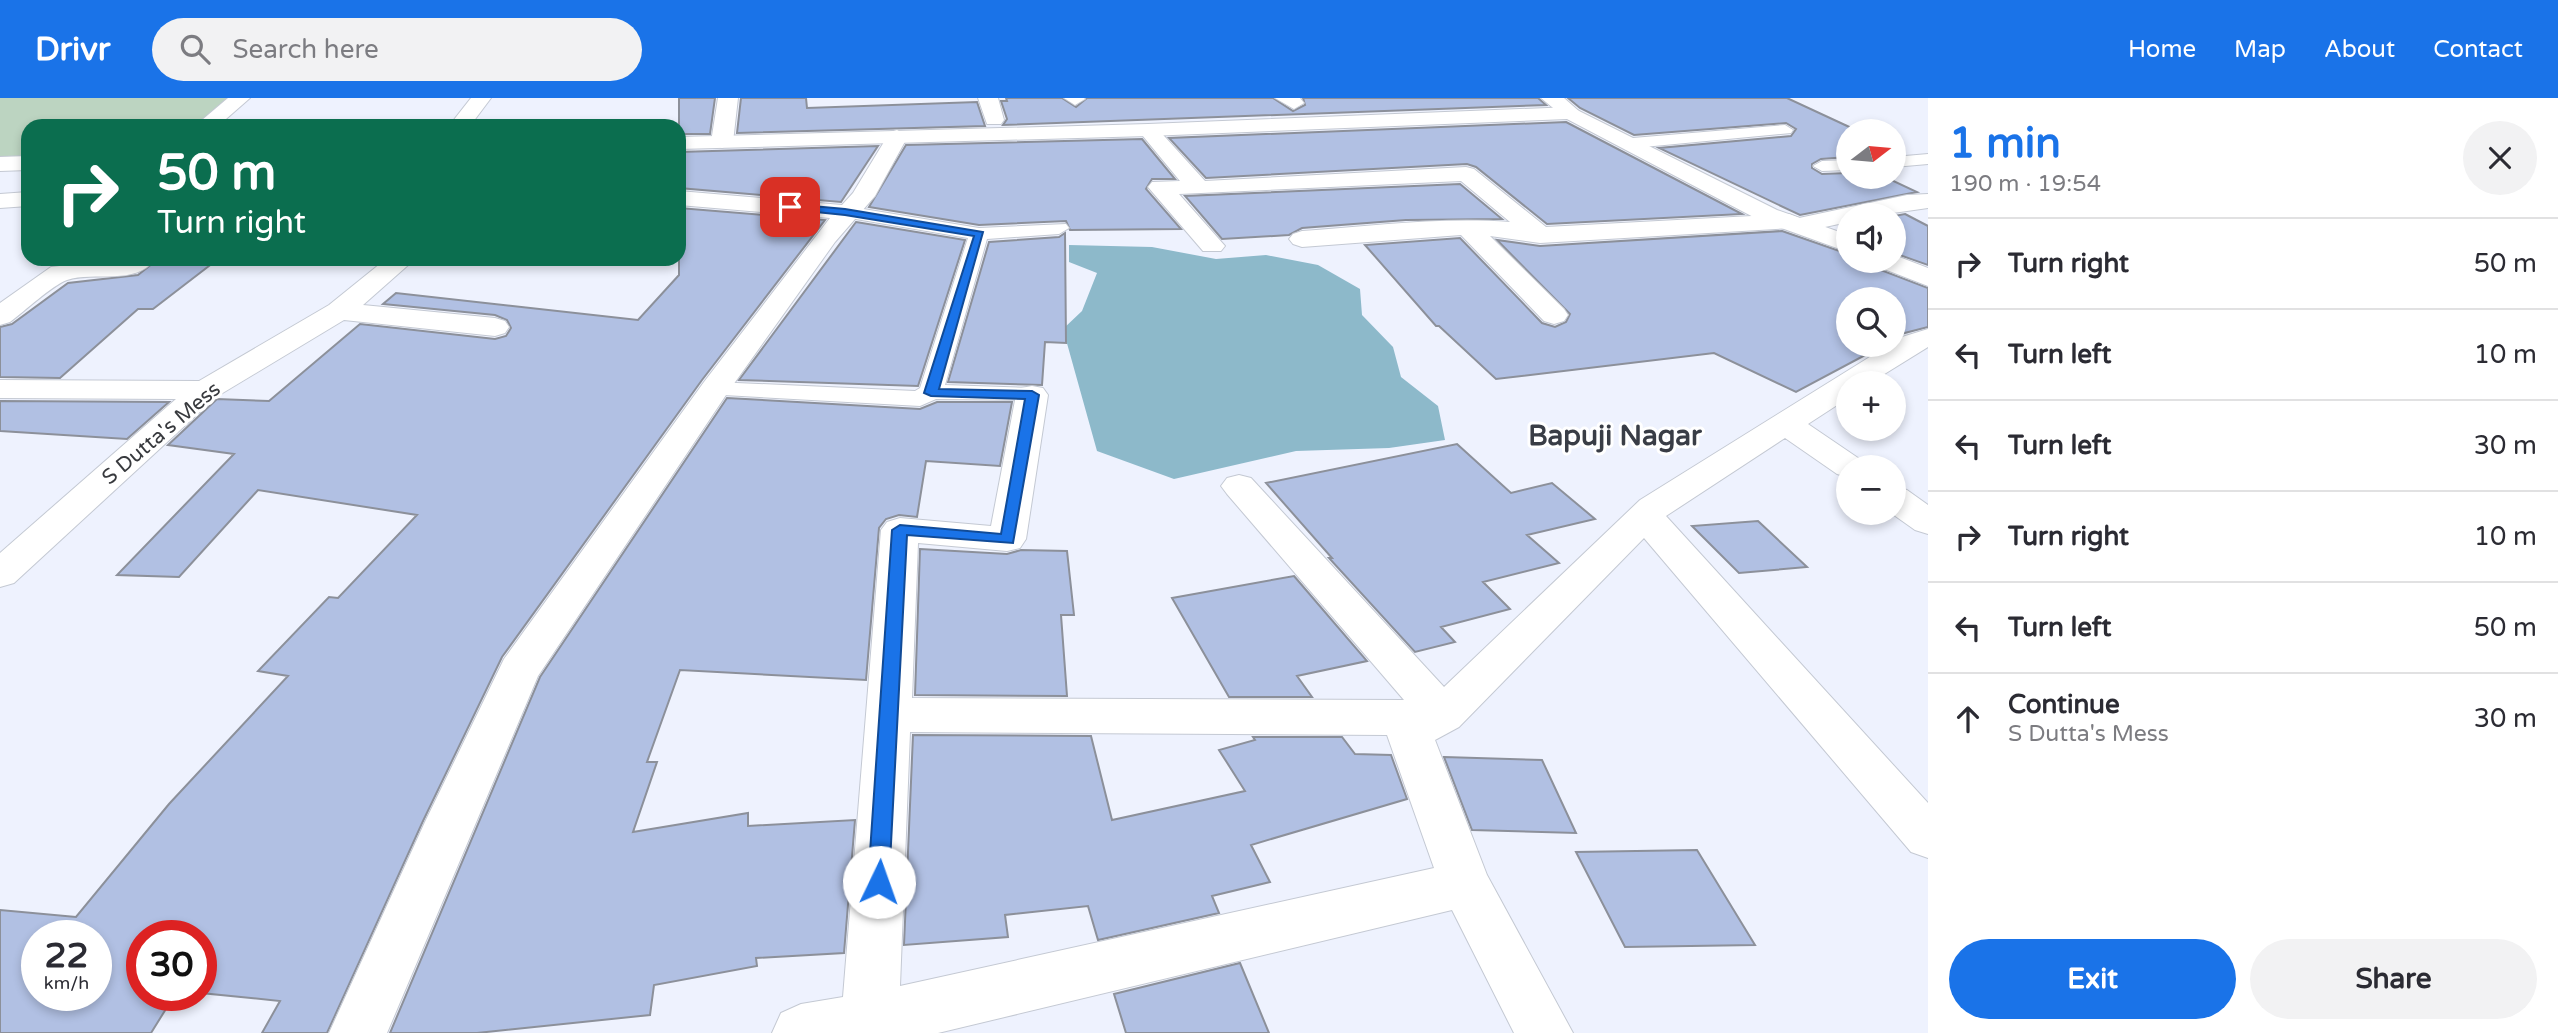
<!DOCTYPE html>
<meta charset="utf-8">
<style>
:root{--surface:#fff;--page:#f2f2f3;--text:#2b2b33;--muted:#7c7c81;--line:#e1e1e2;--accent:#1a73e8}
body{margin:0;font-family:"Varela Round",sans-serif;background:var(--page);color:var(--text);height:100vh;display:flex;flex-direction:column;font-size:26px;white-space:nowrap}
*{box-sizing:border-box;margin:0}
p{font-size:23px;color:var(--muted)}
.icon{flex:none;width:38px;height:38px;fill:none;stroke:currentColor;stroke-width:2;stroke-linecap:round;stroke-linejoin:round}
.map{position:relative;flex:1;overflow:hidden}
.drawer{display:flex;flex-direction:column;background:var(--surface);width:630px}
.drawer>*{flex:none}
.hud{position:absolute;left:21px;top:21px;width:665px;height:147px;border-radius:21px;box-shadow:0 4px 10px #0003;background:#0b6e4f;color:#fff;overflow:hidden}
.needle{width:46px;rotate:74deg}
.tools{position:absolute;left:1836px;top:21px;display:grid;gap:14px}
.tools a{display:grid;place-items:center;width:70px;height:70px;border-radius:50%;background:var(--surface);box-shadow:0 4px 10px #0003;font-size:35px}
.speed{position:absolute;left:21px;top:822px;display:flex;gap:14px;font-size:35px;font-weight:700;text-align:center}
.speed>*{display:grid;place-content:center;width:91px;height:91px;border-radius:50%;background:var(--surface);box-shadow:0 4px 10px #0003;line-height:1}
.speed small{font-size:18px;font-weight:400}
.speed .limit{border:10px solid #d22;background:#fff;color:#111}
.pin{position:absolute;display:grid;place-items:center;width:60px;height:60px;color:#fff;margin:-30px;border-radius:14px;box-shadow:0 4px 10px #0006}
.me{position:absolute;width:77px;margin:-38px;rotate:3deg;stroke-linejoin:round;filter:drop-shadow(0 0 5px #0008)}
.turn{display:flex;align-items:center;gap:24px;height:147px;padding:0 21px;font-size:32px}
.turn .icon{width:91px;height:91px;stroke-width:2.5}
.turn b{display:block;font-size:49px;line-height:60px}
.round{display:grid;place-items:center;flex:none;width:74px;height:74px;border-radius:37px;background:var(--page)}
.summary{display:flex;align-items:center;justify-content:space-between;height:119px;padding:0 21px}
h1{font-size:42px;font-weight:700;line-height:52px;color:var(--accent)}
.action{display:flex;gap:14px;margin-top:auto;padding:14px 21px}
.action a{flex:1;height:80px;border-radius:42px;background:var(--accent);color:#fff;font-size:28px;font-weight:700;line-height:80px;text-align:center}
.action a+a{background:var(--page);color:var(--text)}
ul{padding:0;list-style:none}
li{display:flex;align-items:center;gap:21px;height:91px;padding:0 21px;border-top:2px solid var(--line)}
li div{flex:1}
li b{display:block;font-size:26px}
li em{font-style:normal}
header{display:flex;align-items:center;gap:42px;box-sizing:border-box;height:98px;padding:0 35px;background:var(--accent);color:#fff}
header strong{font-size:33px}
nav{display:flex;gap:38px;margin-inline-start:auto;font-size:24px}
.search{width:490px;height:63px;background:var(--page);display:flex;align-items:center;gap:18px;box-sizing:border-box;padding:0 24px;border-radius:38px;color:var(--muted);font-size:26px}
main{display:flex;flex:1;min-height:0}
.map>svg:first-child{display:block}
.green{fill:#bcd4c1}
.water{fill:#8db9ca}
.building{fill:#b1c0e3;stroke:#8c909a;stroke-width:2;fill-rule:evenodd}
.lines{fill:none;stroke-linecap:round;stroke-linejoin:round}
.lane-casing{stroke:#c4c9d3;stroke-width:2}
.street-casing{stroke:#c4c9d3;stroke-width:2}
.secondary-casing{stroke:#c4c9d3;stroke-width:2}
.lane{fill:#fff;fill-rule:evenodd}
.street{fill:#fff;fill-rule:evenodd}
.secondary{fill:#fff;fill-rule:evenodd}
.route{fill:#1a73e8;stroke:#114b97;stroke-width:2}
.labels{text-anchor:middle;stroke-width:6;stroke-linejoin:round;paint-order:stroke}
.street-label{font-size:21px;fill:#383a3e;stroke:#fff}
.district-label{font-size:28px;font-weight:bold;fill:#393d46;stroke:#fff}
</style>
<header>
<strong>Drivr</strong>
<div class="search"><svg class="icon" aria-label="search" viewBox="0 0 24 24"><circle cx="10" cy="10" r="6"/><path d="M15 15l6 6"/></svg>Search here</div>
<nav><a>Home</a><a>Map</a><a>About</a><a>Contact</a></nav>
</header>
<main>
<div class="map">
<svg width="1928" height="935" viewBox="0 0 1928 935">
<rect width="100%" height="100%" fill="#eef2fe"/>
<path class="green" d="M 0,0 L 233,0 L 198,28 L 28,28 L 28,65 L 0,66 Z"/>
<path class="water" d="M 1069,147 L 1152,149 L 1216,161 L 1266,157 L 1318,167 L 1360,191 L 1362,217 L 1393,249 L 1401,279 L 1438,308 L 1445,342 L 1389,350 L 1296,353 L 1174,381 L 1097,353 L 1063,231 L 1082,213 L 1097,175 L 1069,164 Z"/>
<path class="building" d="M 679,0 L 715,0 L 710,36 L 679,36 Z
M 741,0 L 806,0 L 807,10 L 977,4 L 985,28 L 737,35 Z
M 1006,0 L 1062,0 L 1076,9 L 1087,0 L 1273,0 L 1293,13 L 1305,7 L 1303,0 L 1538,0 L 1546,7 L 1003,27 L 1007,21 L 1001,3 L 1007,3 Z
M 1568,0 L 1787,0 L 1858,33 L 1848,33 L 1848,59 L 1821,61 L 1812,66 L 1812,70 L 1822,76 L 1848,75 L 1848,79 L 1885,79 L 1917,94 L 1800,117 L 1659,50 L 1791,38 L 1796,31 L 1786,25 L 1634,37 L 1580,10 Z
M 1566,24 L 1742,116 L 1547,126 L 1476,69 L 1467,66 L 1206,80 L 1169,40 Z
M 1142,41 L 1175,81 L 1152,81 L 1146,91 L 1181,131 L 1070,132 L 1066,123 L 979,127 L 869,109 L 906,47 Z
M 878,48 L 841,104 L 679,90 L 679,54 Z
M 1460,86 L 1502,121 L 1406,122 L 1302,130 L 1289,137 L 1222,141 L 1185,98 Z
M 679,110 L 825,122 L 702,282 L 502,559 L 423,723 L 327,935 L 262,935 L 280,903 L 201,895 L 201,838 L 142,838 L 142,898 L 174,898 L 151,935 L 0,935 L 0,812 L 76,819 L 169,706 L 288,578 L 258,573 L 329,499 L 338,500 L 417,417 L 258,392 L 179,479 L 117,477 L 234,356 L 168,347 L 217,301 L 269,303 L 360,226 L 495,241 L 506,238 L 511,230 L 507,222 L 495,217 L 383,206 L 396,195 L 638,222 L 679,177 ZM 37,838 L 96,838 L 96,898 L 37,898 Z
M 1905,116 L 1928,128 L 1928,167 L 1894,155 L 1894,118 Z
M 856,124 L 965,142 L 918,288 L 739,282 Z
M 1782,133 L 1848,156 L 1848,163 L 1872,163 L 1878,171 L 1928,190 L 1928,229 L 1901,236 L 1894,244 L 1894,201 L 1848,201 L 1848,247 L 1884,247 L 1796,294 L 1714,255 L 1496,281 L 1439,228 L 1436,228 L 1365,147 L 1460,140 L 1542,225 L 1555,229 L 1566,224 L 1570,216 L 1497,142 L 1540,148 Z
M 1065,135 L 1066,245 L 1045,244 L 1042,287 L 948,284 L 989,144 L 1059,139 Z
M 158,161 L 218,161 L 153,211 L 138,211 L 60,280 L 0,279 L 0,229 L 12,226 L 68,185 L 138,177 Z
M 727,300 L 920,311 L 937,304 L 1012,304 L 1000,368 L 926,363 L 917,419 L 899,417 L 886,421 L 879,430 L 866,582 L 680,572 L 647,664 L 657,664 L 633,734 L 748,715 L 748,728 L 855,722 L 844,855 L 756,860 L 757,868 L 654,887 L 650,917 L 477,935 L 390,935 L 540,579 Z
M 0,303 L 169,304 L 127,341 L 0,333 Z
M 1457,346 L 1511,395 L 1552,385 L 1595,421 L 1527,437 L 1559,465 L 1483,484 L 1510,511 L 1441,529 L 1455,544 L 1415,554 L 1329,460 L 1332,460 L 1266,385 Z
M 1758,423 L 1807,469 L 1739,475 L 1692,428 Z
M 920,451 L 1007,456 L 1021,452 L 1067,453 L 1074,517 L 1061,517 L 1067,598 L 915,597 Z
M 1294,478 L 1367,563 L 1297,578 L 1312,599 L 1229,599 L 1172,500 Z
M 913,637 L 1091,638 L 1112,722 L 1245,693 L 1219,652 L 1255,642 L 1253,639 L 1342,639 L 1355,656 L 1391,657 L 1407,701 L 1251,747 L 1270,784 L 1212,798 L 1219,815 L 1098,842 L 1088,808 L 1005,817 L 1008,839 L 904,847 Z
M 1444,659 L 1542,662 L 1576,735 L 1472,732 Z
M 1697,752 L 1755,847 L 1625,849 L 1576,754 Z
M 1240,865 L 1269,935 L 1126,935 L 1114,896 Z"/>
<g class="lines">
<defs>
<path id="lane" d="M 1785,27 L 1793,32 L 1791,35 L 1633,50 L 1625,45 L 1633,40 Z
M 1928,56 L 1928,66 L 1894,69 L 1894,59 Z
M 1848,62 L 1848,72 L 1822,73 L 1813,68 L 1822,63 Z
M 845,108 L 979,130 L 1066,126 L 1069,130 L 1059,136 L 987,141 L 945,287 L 1032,290 L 1041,292 L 1044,297 L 1041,302 L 936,301 L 920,308 L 706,296 L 703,291 L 706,286 L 715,284 L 915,293 L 920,290 L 968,140 L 838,118 L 836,114 L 838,110 Z"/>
<path id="street" d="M 471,0 L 491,0 L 470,28 L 449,28 Z
M 718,0 L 738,0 L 733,44 L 722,50 L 711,44 Z
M 978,0 L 998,0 L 1004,22 L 1001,26 L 987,26 Z
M 1064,0 L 1084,0 L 1085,1 L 1075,7 Z
M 1275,0 L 1300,0 L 1304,5 L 1294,11 Z
M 1541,0 L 1564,0 L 1581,15 L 1571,21 L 1564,19 Z
M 1148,26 L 1155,28 L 1205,83 L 1466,69 L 1474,71 L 1546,129 L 1789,116 L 1799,120 L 1907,97 L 1928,96 L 1928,110 L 1879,117 L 1848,117 L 1848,124 L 1802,134 L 1792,130 L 1540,145 L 1490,138 L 1564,211 L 1568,217 L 1564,223 L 1554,226 L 1544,223 L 1461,137 L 1302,149 L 1293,146 L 1289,141 L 1293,136 L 1302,133 C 1372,128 1440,119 1510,124 L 1461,83 L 1179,96 L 1225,148 L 1221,153 L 1203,153 L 1148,89 L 1152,84 L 1180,83 L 1138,32 Z
M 897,32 L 908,38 L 875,98 L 835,144 L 728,294 L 538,578 L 387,935 L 329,935 L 425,724 L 504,561 L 704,284 L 830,120 L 679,107 L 679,93 L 842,107 L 853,95 L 890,34 Z
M 28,58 L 28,72 L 0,73 L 0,59 Z
M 28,94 L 28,108 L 0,110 L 0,96 Z
M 121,161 L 155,161 C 136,188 94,173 67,182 C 51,188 25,213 10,224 L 0,227 L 0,205 L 51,169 Z
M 386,161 L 415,161 L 363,207 L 495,220 L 505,223 L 509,229 L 505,235 L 495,238 L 344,222 L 216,299 L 14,485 L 0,489 L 0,455 L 176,301 L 0,300 L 0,282 L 199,283 L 329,207 Z
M 1928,231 L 1928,249 L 1870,285 L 1848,285 L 1848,300 L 1808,326 L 1861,362 L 1866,369 L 1848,369 L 1848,379 L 1837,376 L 1785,340 L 1666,418 L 1928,705 L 1928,760 L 1911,754 L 1644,440 L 1459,629 L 1435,642 L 1487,777 L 1573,935 L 1514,935 L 1452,812 L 938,935 L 772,935 L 781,915 L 801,906 L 843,899 L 881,432 L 887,424 L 900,420 L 991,428 L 1016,297 L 1021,290 L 1032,288 L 1043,290 L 1048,297 L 1026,441 L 1020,450 L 1007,453 L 918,445 L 912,600 L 1404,602 L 1227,396 L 1221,388 L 1227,380 L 1239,377 L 1251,380 L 1444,589 L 1640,402 L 1889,247 L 1894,247 L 1902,239 ZM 910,634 L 1387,637 L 1434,770 L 900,888 Z
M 1894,389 L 1907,392 L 1928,407 L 1928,436 L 1915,432 L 1891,415 L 1894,415 Z"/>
<path id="secondary" d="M 228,0 L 250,0 L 218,28 L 195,28 Z
M 1571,9 L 1777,112 L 1848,137 L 1848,154 L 1759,122 L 1567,21 L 1148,38 L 679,51 L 679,39 L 1148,26 Z
M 1894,157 L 1928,170 L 1928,188 L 1879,169 L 1875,163 L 1894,163 Z"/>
</defs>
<use href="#lane" class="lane-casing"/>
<use href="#street" class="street-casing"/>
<use href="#secondary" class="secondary-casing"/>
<use href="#lane" class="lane"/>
<use href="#street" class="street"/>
<use href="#secondary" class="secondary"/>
</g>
<path class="route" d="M 790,106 L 845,111 L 983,134 L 939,291 L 1032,293 L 1039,297 L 1013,445 L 907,437 L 889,784 L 886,791 L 879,793 L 871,791 L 868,784 L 892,432 L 900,427 L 1001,436 L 1025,301 L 931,298 L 924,295 L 974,138 L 845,117 L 786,111 Z"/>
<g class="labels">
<g class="street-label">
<text transform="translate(161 335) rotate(-40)" y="7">S Dutta's Mess</text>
</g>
<g class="district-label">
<text x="1615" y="347">Bapuji Nagar</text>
</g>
</g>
</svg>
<div class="tools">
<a><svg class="needle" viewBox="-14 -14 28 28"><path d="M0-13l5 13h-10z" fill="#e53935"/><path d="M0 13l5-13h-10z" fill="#7c7c81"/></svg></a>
<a><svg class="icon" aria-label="sound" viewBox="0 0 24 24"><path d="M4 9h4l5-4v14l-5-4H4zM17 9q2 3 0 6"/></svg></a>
<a><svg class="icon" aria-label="search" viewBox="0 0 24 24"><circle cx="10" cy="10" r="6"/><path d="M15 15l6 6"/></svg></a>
<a>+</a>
<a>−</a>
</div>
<div class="speed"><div>22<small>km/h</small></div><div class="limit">30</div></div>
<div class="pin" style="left:790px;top:109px;background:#d93025"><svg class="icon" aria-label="arrive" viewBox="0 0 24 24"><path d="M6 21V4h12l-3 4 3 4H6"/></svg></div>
<svg class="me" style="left:879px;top:784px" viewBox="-20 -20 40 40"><circle r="19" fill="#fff"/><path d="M0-13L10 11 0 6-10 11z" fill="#1a73e8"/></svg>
<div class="hud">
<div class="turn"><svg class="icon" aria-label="right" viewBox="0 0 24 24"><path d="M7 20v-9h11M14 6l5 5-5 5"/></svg><div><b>50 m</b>Turn right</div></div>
</div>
</div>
<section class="drawer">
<div class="summary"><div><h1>1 min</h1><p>190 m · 19:54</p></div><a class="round"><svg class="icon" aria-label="close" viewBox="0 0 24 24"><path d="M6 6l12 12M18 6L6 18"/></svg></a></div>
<ul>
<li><svg class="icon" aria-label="right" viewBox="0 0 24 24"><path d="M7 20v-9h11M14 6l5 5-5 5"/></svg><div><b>Turn right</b></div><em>50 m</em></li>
<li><svg class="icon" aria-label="left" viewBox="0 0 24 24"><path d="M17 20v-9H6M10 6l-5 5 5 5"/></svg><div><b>Turn left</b></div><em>10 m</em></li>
<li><svg class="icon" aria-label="left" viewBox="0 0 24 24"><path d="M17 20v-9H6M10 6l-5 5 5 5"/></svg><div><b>Turn left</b></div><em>30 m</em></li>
<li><svg class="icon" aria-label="right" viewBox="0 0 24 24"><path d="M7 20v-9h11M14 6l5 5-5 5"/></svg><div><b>Turn right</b></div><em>10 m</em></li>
<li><svg class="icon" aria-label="left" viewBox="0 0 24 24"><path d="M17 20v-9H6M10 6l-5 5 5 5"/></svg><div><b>Turn left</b></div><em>50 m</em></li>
<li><svg class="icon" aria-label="ahead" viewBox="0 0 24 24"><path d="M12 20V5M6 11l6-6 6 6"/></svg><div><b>Continue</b><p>S Dutta's Mess</p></div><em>30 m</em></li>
</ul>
<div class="action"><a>Exit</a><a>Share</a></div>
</section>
</main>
